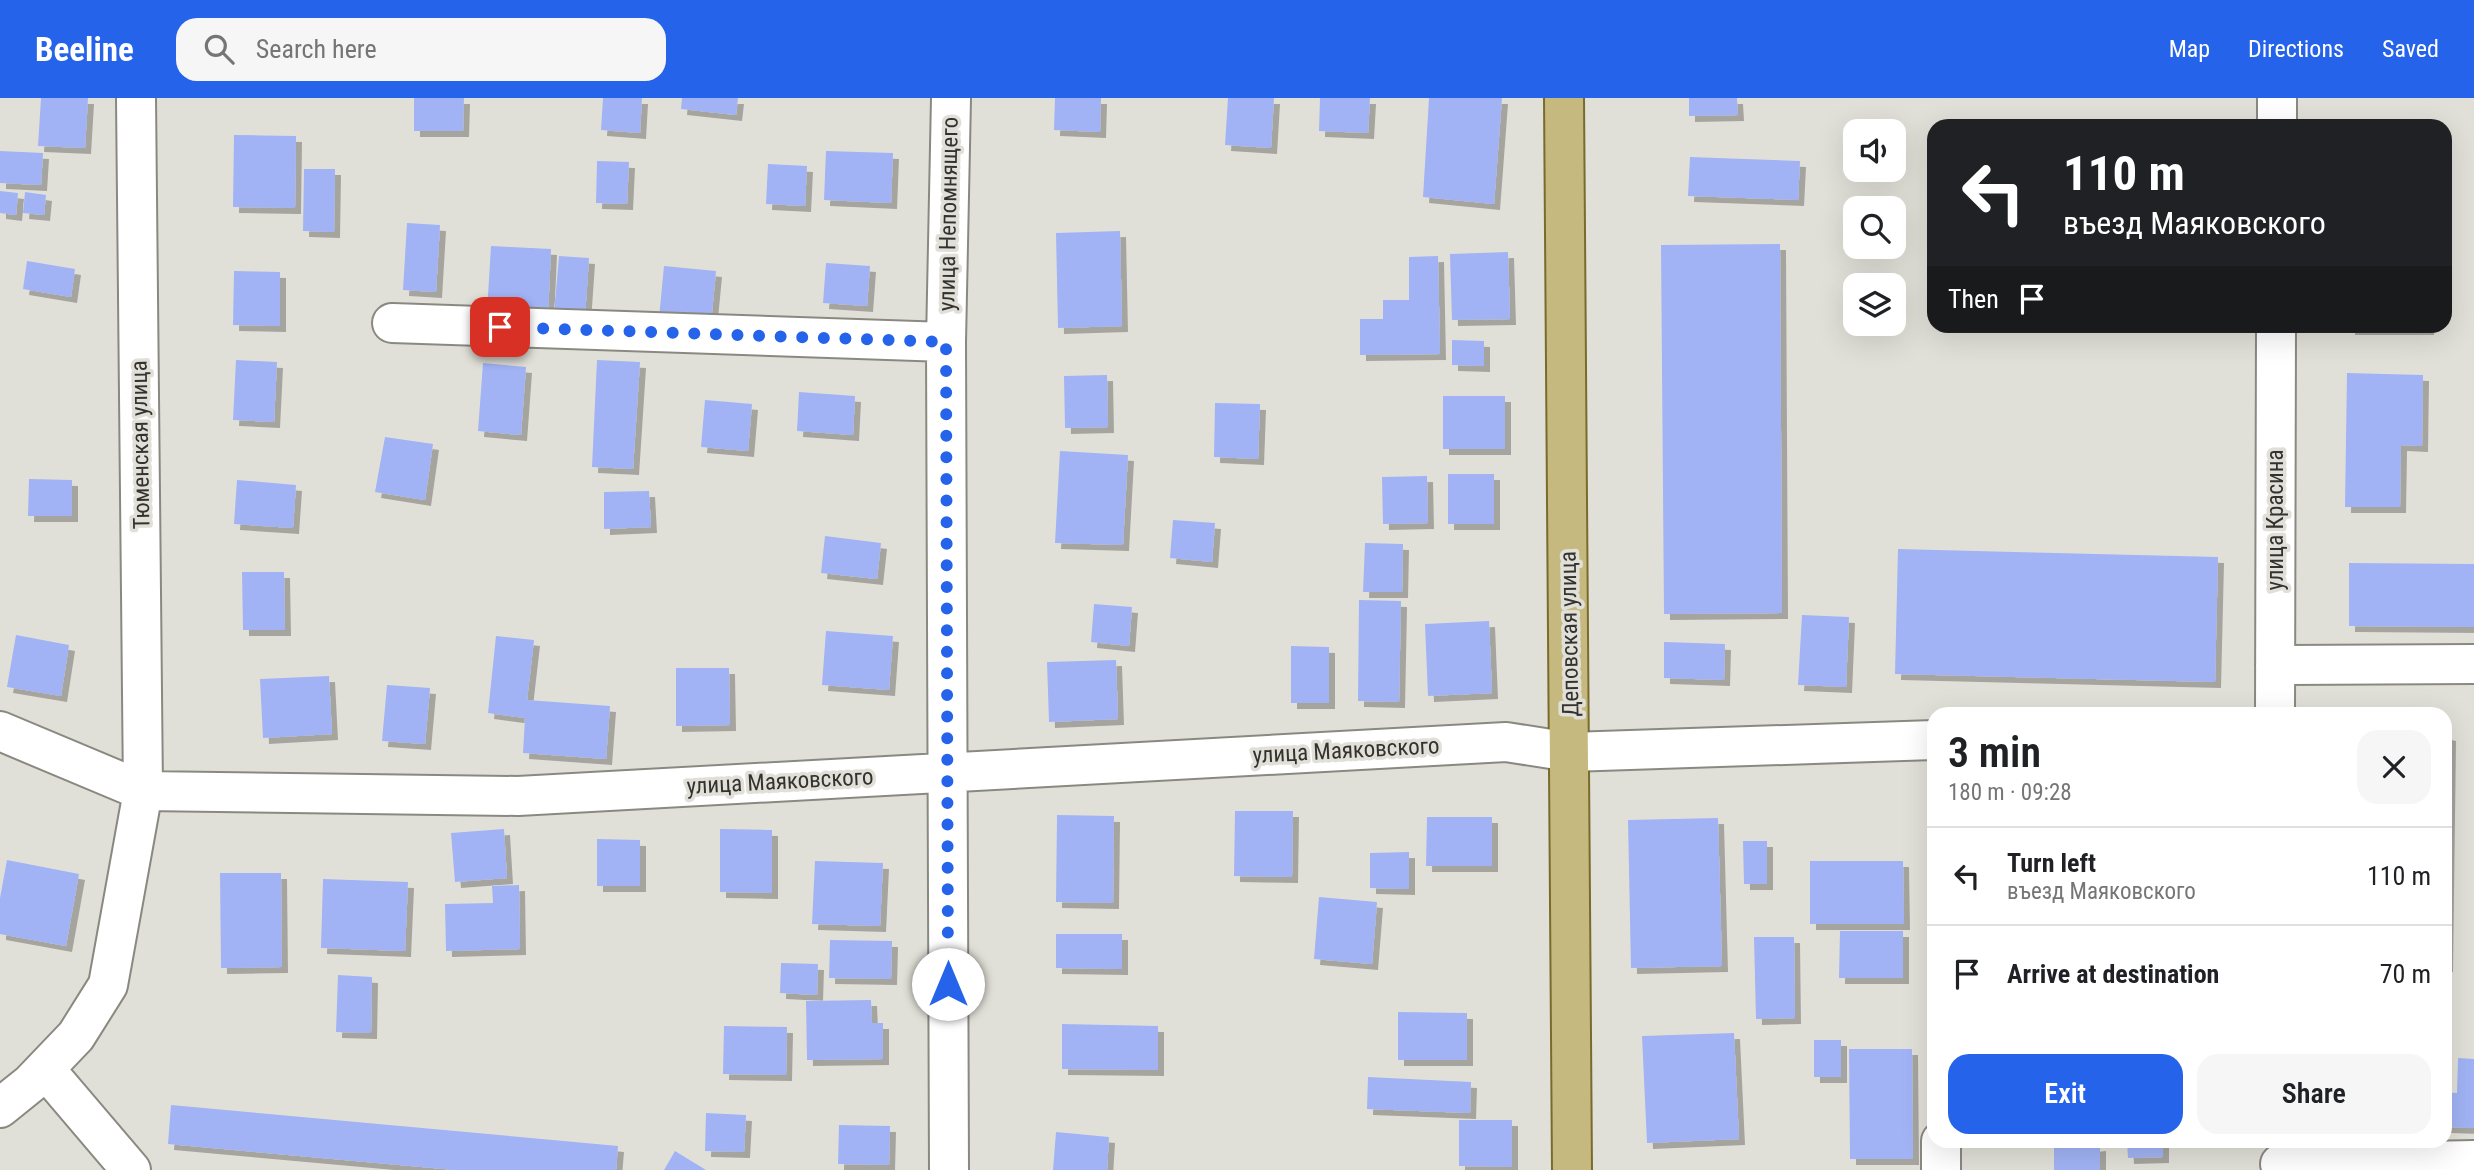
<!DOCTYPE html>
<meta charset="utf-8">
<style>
:root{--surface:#fff;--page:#f6f6f6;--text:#202124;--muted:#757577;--line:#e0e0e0;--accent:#2563eb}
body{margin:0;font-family:"Roboto Condensed",sans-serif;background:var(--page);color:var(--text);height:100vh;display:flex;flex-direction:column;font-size:26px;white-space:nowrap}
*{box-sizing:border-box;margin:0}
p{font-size:23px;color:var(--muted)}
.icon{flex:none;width:38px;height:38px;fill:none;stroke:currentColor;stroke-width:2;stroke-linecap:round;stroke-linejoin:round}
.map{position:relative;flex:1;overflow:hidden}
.sheet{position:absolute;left:1927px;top:609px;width:525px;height:441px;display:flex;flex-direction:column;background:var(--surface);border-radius:21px;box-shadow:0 7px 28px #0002}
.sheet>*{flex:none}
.top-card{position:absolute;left:1927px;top:21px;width:525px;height:214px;border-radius:21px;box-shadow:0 7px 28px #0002;background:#202124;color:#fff;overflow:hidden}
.buttons{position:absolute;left:1843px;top:21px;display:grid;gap:14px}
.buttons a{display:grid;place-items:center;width:63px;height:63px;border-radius:14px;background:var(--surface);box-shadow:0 7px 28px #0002;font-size:35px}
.pin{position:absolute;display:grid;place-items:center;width:60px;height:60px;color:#fff;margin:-30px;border-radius:14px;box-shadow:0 4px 10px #0006}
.me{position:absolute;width:77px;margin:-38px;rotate:0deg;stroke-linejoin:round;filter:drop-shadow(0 0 5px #0008)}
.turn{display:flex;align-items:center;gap:24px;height:147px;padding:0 21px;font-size:32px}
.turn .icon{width:91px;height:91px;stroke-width:2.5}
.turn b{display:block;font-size:49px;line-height:60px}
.then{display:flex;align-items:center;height:66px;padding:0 21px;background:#0003;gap:14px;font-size:26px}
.round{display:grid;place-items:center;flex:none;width:74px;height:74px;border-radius:21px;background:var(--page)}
.headline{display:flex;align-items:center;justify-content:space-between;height:119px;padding:0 21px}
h1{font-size:42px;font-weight:600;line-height:52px}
.cta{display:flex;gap:14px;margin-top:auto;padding:14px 21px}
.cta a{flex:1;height:80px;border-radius:21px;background:var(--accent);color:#fff;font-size:28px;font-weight:600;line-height:80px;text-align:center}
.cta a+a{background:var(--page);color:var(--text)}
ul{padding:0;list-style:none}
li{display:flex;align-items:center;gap:21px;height:98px;padding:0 21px;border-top:2px solid var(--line)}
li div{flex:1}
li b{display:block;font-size:26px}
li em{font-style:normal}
header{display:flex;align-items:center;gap:42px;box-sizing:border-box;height:98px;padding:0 35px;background:var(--accent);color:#fff}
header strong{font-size:33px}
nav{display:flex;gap:38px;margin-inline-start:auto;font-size:24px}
.search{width:490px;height:63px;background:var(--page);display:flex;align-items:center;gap:18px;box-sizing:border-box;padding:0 24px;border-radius:21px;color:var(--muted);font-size:26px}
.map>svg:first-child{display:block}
.building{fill:#a1b3f5;filter:url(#shadow)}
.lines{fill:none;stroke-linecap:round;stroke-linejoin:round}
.minor-casing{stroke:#8a8981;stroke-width:42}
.major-casing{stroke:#796b2c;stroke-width:42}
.minor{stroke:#fff;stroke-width:38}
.major{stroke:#c5b97f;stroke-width:38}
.route{stroke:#2563eb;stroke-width:12;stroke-dasharray:0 21.6}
.labels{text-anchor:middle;stroke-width:7;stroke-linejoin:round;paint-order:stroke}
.street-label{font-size:23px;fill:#33322f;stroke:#e1e0d8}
</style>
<header>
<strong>Beeline</strong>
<div class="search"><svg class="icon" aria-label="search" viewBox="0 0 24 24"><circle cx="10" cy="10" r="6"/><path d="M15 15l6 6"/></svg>Search here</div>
<nav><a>Map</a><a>Directions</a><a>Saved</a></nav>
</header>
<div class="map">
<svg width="2474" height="1072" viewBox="0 0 2474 1072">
<defs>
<filter id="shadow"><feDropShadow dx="6" dy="6" stdDeviation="0" flood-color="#0004"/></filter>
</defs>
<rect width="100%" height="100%" fill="#e1e0d8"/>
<path class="building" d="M 41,0 L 88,0 L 85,50 L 38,48 Z
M 414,0 L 464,0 L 463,33 L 414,33 Z
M 603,0 L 642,0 L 640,35 L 601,32 Z
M 682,0 L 738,0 L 736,17 L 681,11 Z
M 1055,0 L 1101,0 L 1100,34 L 1054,32 Z
M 1228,0 L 1274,0 L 1271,50 L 1225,47 Z
M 1320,0 L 1370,0 L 1368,35 L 1319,33 Z
M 1429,0 L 1502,0 L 1494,106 L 1423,99 Z
M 1689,0 L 1737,0 L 1738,17 L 1689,18 Z
M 234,37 L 296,38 L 295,110 L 233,109 Z
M 0,53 L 43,55 L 41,87 L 0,85 Z
M 826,53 L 893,55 L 891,105 L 824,102 Z
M 1690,59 L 1800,63 L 1798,102 L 1688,98 Z
M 597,63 L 629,64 L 627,106 L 596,105 Z
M 768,66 L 807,68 L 805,108 L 766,106 Z
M 304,71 L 335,71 L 334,134 L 303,133 Z
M 0,93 L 18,95 L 16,117 L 0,115 Z
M 25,94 L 46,97 L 44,117 L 23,115 Z
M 407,125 L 440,127 L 436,194 L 403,192 Z
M 1120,133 L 1122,228 L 1058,230 L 1056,135 Z
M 1780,146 L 1782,515 L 1664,516 L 1661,147 Z
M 491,148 L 551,151 L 548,218 L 487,214 Z
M 1508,154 L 1510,221 L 1452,222 L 1450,156 Z
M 559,158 L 589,160 L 585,218 L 554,216 Z
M 1438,158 L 1440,256 L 1360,257 L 1360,221 L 1383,221 L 1383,202 L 1409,202 L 1409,159 Z
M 27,163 L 75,171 L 71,199 L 23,191 Z
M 826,165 L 870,168 L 867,208 L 823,205 Z
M 664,168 L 716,173 L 711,225 L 659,220 Z
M 234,173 L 280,174 L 280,228 L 233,227 Z
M 2349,228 L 2428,228 L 2428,231 L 2349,231 Z
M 1452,242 L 1484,243 L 1484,268 L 1452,267 Z
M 236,262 L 277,264 L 274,324 L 233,322 Z
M 597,262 L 640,264 L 633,371 L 592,369 Z
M 483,265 L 526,269 L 521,337 L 478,333 Z
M 2347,275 L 2423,277 L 2422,348 L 2401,347 L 2400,409 L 2345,409 Z
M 1107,277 L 1108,329 L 1065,330 L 1064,278 Z
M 799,294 L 855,298 L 853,337 L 797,333 Z
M 1443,298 L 1505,298 L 1505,351 L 1443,351 Z
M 705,302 L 752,306 L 748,353 L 701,349 Z
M 1215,305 L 1260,306 L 1258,361 L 1214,359 Z
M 385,339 L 433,346 L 425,402 L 375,394 Z
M 1060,353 L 1128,357 L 1123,447 L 1055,445 Z
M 1448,376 L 1494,376 L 1494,426 L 1448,426 Z
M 1427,378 L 1428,425 L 1383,426 L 1382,379 Z
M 29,381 L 72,382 L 72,418 L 28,418 Z
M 237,382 L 296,387 L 293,430 L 234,426 Z
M 649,393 L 651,429 L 604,431 L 604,394 Z
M 1173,422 L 1215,425 L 1212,464 L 1170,460 Z
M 825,438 L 881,445 L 877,481 L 821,475 Z
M 1365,445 L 1403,446 L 1402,494 L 1363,494 Z
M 1898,451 L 2218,459 L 2215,584 L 1895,576 Z
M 2349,465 L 2474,466 L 2474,529 L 2349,528 Z
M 242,474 L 284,474 L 285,532 L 243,532 Z
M 1359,502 L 1401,503 L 1399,604 L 1358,603 Z
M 1094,506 L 1132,509 L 1129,548 L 1091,544 Z
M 1802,517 L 1849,519 L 1846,589 L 1798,587 Z
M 1489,523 L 1492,595 L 1428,598 L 1425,526 Z
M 826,533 L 893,538 L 889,592 L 822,587 Z
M 16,537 L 69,547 L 61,598 L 7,589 Z
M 496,538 L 534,542 L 527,602 L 610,608 L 606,661 L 523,655 L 525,620 L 488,615 Z
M 1664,544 L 1725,546 L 1724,582 L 1664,580 Z
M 1291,548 L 1329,549 L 1329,605 L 1291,605 Z
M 1116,562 L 1118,621 L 1049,624 L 1047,564 Z
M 676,570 L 729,570 L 730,627 L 676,628 Z
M 329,578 L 332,636 L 263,640 L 260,581 Z
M 387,587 L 430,590 L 425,646 L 382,643 Z
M 2445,636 L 2450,637 L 2447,868 L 2445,868 Z
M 1235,713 L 1293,713 L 1292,779 L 1234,778 Z
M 1057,717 L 1114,718 L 1113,805 L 1056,804 Z
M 1427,719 L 1492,719 L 1492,768 L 1426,768 Z
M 1718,720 L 1722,868 L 1631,870 L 1628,722 Z
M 504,731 L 507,780 L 455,784 L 451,735 Z
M 720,731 L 772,732 L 772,795 L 720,794 Z
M 597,741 L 640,742 L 640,788 L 597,788 Z
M 1743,743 L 1767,743 L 1767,786 L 1744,786 Z
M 1409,754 L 1409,791 L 1370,790 L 1370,755 Z
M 7,762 L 79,776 L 66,848 L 0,836 L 0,800 Z
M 815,763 L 883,765 L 880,828 L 812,826 Z
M 1810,763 L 1903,763 L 1904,826 L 1810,826 Z
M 220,775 L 281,775 L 282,869 L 221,870 Z
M 323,781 L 408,784 L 405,853 L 321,850 Z
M 519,787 L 520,851 L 446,853 L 445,806 L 493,805 L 492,788 Z
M 1319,799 L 1377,804 L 1372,866 L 1314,861 Z
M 1840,833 L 1903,833 L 1903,880 L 1839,880 Z
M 1056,836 L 1122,836 L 1122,871 L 1056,870 Z
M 1754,839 L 1794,839 L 1795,920 L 1756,921 Z
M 830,842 L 892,843 L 891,881 L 829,880 Z
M 781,865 L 818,866 L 817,897 L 780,895 Z
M 338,877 L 372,879 L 371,935 L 336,934 Z
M 871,902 L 872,925 L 883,925 L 883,961 L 807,962 L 806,903 Z
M 1398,914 L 1467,915 L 1467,962 L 1398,962 Z
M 1062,926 L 1158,928 L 1158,972 L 1062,971 Z
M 724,928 L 787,929 L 786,977 L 723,976 Z
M 1734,935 L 1739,1041 L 1647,1045 L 1642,938 Z
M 1814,942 L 1841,942 L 1841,979 L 1814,979 Z
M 1849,951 L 1912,951 L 1913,1061 L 1850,1061 Z
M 2458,960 L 2474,961 L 2474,1030 L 2445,1029 L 2445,994 L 2457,995 Z
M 1368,979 L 1471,984 L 1470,1015 L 1367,1011 Z
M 171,1007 L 618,1048 L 616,1072 L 455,1072 L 168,1046 Z
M 706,1015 L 746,1017 L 744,1054 L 705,1053 Z
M 1459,1022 L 1512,1022 L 1512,1069 L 1459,1068 Z
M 839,1027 L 890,1028 L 889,1067 L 838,1066 Z
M 1056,1034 L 1109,1039 L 1107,1072 L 1053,1072 Z
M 2066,1043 L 2090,1043 L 2091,1048 L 2100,1047 L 2100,1072 L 2054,1072 L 2054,1047 L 2066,1048 Z
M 2127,1043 L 2163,1043 L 2163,1059 L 2128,1060 Z
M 675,1053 L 706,1072 L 664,1072 Z"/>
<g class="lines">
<defs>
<path id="minor" d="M 2277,28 L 2277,0
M 392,225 L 946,244
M 2275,567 L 2474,566
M 2275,616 L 2276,228
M 0,633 L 143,693 L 518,698 L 1506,644 L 1570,654 L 1934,642
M 45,971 L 131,1072
M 0,1010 L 31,985 L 76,938 L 108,887 L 143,693 L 136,0
M 2280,1066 L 2474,1062
M 949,1072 L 946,244 L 951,0
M 1941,1072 L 1941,1043"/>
<path id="major" d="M 1564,0 L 1572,1072"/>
</defs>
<use href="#minor" class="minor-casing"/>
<use href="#major" class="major-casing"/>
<use href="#minor" class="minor"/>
<use href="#major" class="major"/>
</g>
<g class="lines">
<path class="route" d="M 500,229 L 946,244 L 948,886"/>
</g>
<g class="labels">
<g class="street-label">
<text transform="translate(948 116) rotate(-89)" y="8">улица Непомнящего</text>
<text transform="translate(140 347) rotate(-91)" y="8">Тюменская улица</text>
<text transform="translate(2275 422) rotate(-90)" y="8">улица Красина</text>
<text transform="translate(1569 536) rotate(-91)" y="8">Деповская улица</text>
<text transform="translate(1346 652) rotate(-3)" y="8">улица Маяковского</text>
<text transform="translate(780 683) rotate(-3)" y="8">улица Маяковского</text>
</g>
</g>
</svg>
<div class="buttons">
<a><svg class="icon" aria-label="sound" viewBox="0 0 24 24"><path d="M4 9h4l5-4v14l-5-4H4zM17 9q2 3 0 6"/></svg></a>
<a><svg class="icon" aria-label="search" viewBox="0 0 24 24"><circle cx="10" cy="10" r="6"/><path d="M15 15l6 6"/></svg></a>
<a><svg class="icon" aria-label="layers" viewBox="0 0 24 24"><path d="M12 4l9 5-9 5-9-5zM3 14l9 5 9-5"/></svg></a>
</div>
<div class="pin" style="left:500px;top:229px;background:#d93025"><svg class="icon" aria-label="arrive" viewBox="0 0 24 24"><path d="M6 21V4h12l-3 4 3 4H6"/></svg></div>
<svg class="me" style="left:948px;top:886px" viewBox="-20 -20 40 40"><circle r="19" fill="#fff"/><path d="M0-13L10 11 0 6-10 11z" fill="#2563eb"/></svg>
<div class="top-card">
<div class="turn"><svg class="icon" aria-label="left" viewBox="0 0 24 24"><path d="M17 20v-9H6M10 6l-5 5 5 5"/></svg><div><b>110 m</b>въезд Маяковского</div></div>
<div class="then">Then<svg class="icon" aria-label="arrive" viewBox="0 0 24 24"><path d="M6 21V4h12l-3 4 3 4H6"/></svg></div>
</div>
<section class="sheet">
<div class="headline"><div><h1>3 min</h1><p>180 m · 09:28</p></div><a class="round"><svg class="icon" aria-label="close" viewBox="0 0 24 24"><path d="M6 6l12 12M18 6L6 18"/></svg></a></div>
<ul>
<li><svg class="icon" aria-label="left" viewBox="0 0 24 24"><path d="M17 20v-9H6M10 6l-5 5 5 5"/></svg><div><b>Turn left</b><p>въезд Маяковского</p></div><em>110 m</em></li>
<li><svg class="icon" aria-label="arrive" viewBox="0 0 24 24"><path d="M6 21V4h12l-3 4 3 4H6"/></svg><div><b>Arrive at destination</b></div><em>70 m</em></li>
</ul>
<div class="cta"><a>Exit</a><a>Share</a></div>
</section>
</div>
